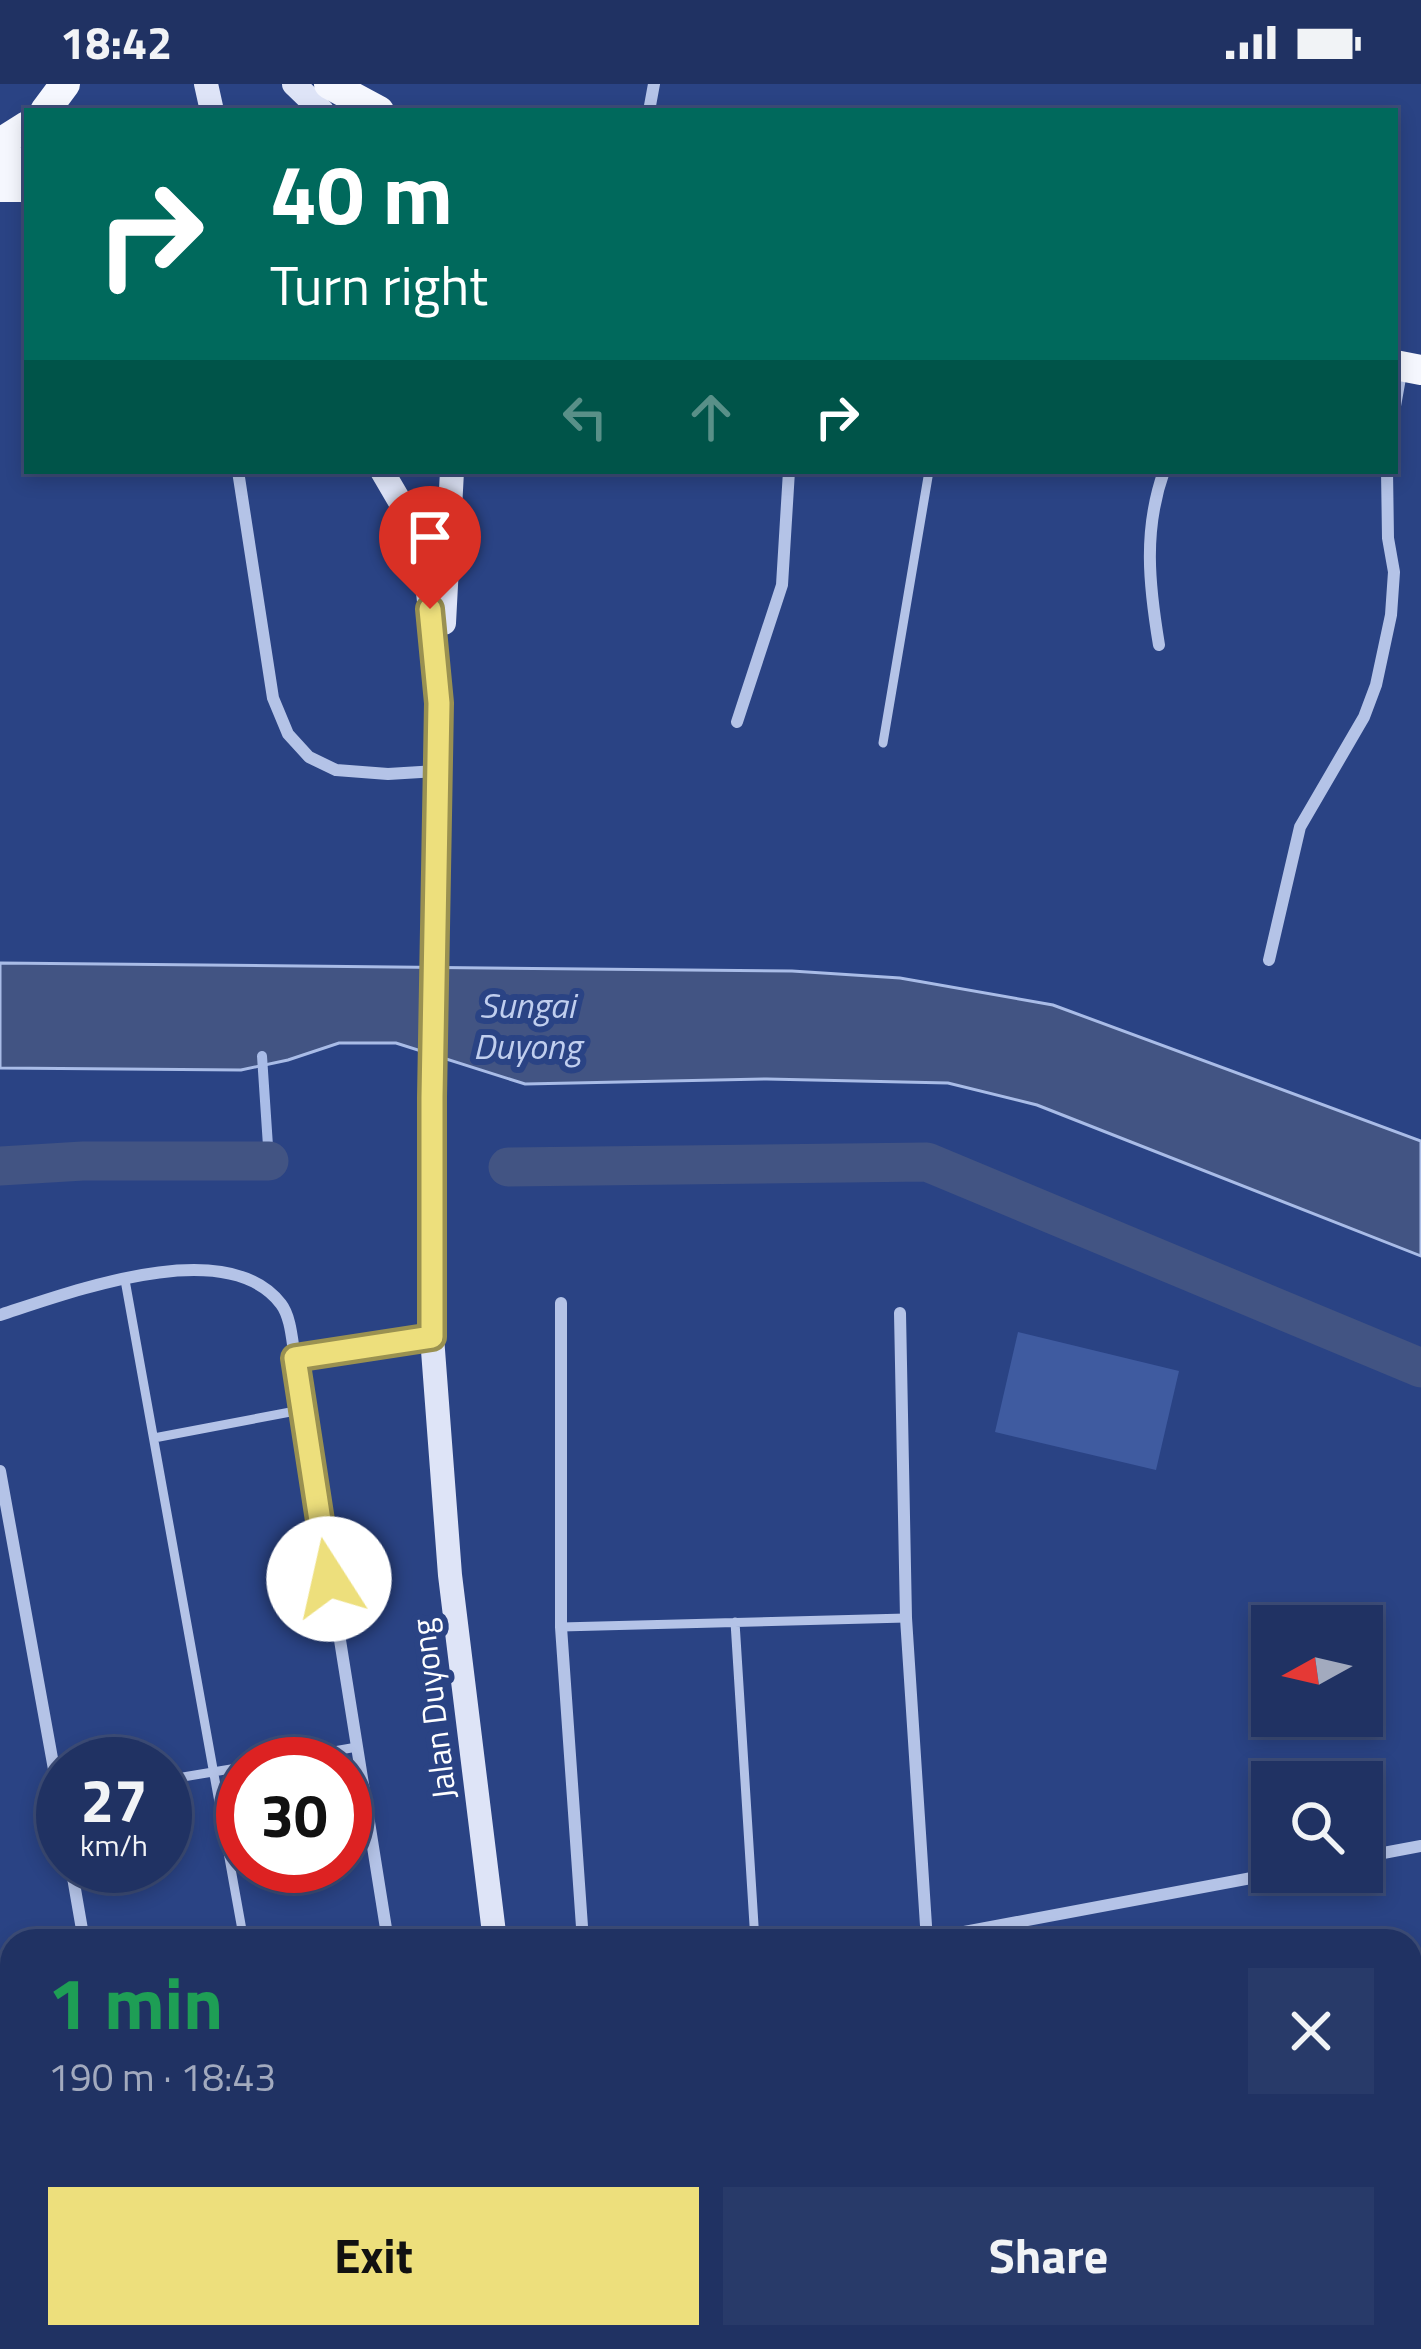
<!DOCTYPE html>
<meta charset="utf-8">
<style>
:root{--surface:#203263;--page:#283a69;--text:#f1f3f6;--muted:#a2aabe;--line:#3d4d78;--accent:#eddf7c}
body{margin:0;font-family:"Titillium Web",sans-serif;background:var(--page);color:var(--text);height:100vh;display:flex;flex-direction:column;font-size:45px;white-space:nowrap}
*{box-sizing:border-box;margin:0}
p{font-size:39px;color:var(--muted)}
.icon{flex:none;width:66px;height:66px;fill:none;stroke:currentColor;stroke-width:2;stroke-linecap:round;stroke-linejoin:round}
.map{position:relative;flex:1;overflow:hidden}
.drawer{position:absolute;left:0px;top:1845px;width:1422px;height:420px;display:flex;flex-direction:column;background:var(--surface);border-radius:36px 36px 0 0;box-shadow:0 6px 18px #0003,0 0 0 3px var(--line)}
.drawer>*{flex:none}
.guide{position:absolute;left:24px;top:24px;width:1374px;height:366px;border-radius:0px;box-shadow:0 6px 18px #0003,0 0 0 3px var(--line);background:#00695c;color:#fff;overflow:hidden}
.needle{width:78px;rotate:262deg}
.tools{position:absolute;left:1251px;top:1521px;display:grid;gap:24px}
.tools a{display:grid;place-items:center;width:132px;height:132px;border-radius:0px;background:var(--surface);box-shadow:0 6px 18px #0003,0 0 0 3px var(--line);font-size:60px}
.speed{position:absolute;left:36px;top:1653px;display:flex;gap:24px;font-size:60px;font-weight:700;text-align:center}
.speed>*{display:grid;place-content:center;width:156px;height:156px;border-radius:50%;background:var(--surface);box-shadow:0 6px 18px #0003,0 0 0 3px var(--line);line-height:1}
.speed small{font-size:30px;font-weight:400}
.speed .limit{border:18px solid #d22;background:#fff;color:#111}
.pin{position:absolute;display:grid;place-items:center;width:102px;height:102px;color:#fff;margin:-123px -51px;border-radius:50% 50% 50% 0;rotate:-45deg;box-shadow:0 0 12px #0007}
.pin .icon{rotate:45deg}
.me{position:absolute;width:132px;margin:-66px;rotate:350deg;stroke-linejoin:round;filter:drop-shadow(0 0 9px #0008)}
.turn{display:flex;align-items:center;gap:42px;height:252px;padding:0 48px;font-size:54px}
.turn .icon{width:156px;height:156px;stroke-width:2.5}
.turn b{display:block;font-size:84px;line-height:102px}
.lanes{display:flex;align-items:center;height:114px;padding:0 48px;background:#0003;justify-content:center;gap:60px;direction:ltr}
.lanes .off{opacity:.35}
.round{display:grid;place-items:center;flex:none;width:126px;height:126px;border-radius:0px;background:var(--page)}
.summary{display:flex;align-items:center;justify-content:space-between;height:204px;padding:0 48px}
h1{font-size:72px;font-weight:700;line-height:90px;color:#1e9e55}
.button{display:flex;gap:24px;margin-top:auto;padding:24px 48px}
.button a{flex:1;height:138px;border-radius:0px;background:var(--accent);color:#111;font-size:48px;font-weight:700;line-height:138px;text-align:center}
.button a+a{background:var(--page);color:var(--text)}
.status{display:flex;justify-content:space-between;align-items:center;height:84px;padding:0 60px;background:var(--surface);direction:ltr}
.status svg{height:33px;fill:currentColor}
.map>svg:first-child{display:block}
.green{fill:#3f5ba0}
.water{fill:#425483;stroke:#a9bce7;stroke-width:3}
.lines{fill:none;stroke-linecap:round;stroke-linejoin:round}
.stream{stroke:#a9bce7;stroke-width:10}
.canal{stroke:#425483;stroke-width:39}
.service{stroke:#b4c3e7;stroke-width:9}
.minor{stroke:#b4c3e7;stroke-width:12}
.secondary{stroke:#dee4f7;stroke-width:24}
.primary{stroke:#f5f7fe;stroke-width:30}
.route-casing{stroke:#9a9151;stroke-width:30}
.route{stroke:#eddf7c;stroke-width:21}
.labels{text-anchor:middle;stroke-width:12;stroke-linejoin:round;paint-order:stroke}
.street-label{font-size:33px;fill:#fff;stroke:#2a4384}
.water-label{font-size:36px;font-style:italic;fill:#c0ceee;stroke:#2a4384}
</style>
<div class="status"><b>18:42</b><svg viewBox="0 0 49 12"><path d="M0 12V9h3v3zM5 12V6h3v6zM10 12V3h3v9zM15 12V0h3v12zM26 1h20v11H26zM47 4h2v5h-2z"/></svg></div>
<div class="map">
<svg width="1421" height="2265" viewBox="0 0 1421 2265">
<rect width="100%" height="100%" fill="#2a4384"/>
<path class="green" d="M 1018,1248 L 1179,1287 L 1156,1386 L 995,1348 Z"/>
<path class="water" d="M 0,879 L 792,887 L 900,894 L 1053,921 L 1421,1057 L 1421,1172 L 1037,1021 L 948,999 L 767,995 L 525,1000 L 396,959 L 339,959 L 288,976 L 241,986 L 0,984 Z"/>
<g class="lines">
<path class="stream" d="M 262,972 L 269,1077"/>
<path class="canal" d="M 0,1082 L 83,1077 L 269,1077
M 508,1083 L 927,1078 L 1421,1284"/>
<path class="service" d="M 883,659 L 929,387
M 125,1196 L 244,1857
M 154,1354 L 301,1326
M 735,1538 L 755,1857
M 561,1543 L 906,1534
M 259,1680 L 357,1663
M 165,1696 L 243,1683
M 1410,1915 L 1421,1912
M 1410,2237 L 1421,2235
M 821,2253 L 823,2265
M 1264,2265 L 1327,2253"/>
<path class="minor" d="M 649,27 L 654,0
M 1395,322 L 1402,283
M 238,387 L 273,614 L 288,650 L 309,673 L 336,686 L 388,690 L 437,687
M 1159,561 C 1149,501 1143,446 1164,387
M 737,638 L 782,501 L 789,387
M 1269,876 L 1300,743 L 1364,633 L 1376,601 L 1391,531 L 1394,488 L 1388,454 L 1387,387
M 561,1219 L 561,1543 L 583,1857
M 900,1229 L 906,1534 L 927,1857
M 0,1231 C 71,1208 227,1149 281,1220 C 291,1233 292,1257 295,1274 L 432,1253
M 295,1274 L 388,1857
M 0,1387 L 63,1735
M 1362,1773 L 1421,1762
M 71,1782 L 84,1857
M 927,1855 L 1283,1788
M 0,1974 L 12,1973
M 1410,2076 L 1421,2074
M 650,2253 L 653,2265
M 996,2253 L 998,2265"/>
<path class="secondary" d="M 206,0 L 212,27
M 294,0 L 322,27
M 382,387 L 406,428 L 425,477 L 439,619 L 432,1013 L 432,1253 L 450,1491 L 495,1857
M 444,539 L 452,387
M 562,2253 L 564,2265"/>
<path class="primary" d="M 329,0 L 379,27
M 45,27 L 65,0
M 0,59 L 27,42
M 0,83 L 27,78
M 0,103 L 27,103
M 1395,281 L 1421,286"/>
</g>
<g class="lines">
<defs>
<path id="route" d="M 329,1495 L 295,1274 L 432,1253 L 432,1013 L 439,619 L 430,525"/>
</defs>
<use href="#route" class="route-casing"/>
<use href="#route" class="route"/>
</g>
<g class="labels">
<g class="street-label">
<text transform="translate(433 1625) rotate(-97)" y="12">Jalan Duyong</text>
</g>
<g class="water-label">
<text x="527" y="934">Sungai<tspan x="527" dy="41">Duyong</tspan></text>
</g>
</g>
</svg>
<div class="tools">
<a><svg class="needle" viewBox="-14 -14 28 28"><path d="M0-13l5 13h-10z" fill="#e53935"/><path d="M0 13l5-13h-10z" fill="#a2aabe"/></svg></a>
<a><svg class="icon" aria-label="search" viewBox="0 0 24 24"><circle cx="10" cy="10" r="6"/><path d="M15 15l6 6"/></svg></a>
</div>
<div class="speed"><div>27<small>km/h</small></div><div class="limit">30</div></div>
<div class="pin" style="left:430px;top:525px;background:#d93025"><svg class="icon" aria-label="arrive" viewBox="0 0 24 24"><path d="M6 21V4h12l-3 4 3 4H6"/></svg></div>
<svg class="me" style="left:329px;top:1495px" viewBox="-20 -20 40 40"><circle r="19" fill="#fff"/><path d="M0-13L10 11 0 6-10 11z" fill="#eddf7c"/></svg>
<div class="guide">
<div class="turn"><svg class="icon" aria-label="right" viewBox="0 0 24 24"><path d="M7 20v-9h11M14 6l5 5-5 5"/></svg><div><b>40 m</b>Turn right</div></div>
<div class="lanes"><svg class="icon off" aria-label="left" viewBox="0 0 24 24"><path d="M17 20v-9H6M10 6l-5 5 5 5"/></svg><svg class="icon off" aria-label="ahead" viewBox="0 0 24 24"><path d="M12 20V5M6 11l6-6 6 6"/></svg><svg class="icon" aria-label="right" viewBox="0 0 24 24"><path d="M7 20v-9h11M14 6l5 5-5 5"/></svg></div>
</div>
<section class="drawer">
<div class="summary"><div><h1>1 min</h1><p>190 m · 18:43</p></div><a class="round"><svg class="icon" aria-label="close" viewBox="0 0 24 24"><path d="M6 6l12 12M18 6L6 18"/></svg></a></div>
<div class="button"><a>Exit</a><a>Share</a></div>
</section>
</div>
